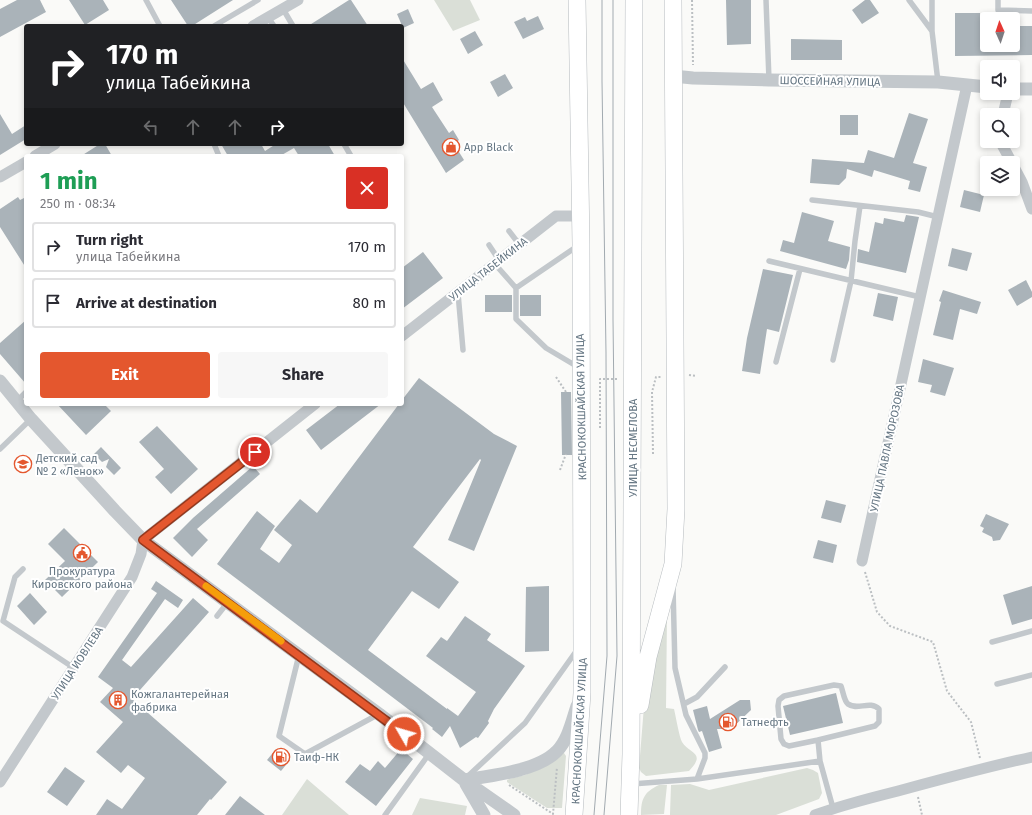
<!DOCTYPE html>
<meta charset="utf-8">
<style>
:root{--surface:#fff;--page:#f7f7f7;--text:#2b2b33;--muted:#7c7c81;--line:#e1e1e2;--accent:#e4572e}
body{margin:0;font-family:"Fira Sans",sans-serif;background:var(--page);color:var(--text);height:100vh;display:flex;flex-direction:column;font-size:15px;white-space:nowrap}
*{box-sizing:border-box;margin:0}
p{font-size:13px;color:var(--muted)}
.icon{flex:none;width:22px;height:22px;fill:none;stroke:currentColor;stroke-width:2;stroke-linecap:round;stroke-linejoin:round}
.map{position:relative;flex:1;overflow:hidden}
.drawer{position:absolute;left:24px;top:154px;width:380px;height:252px;display:flex;flex-direction:column;background:var(--surface);border-radius:4px;box-shadow:0 2px 6px #0003}
.drawer>*{flex:none}
.banner{position:absolute;left:24px;top:24px;width:380px;height:122px;border-radius:4px;box-shadow:0 2px 6px #0003;background:#202124;color:#fff;overflow:hidden}
.needle{width:26px;rotate:357deg}
.buttons{position:absolute;left:980px;top:12px;display:grid;gap:8px}
.buttons a{display:grid;place-items:center;width:40px;height:40px;border-radius:4px;background:var(--surface);box-shadow:0 2px 6px #0003;font-size:20px}
.pin{position:absolute;display:grid;place-items:center;width:34px;height:34px;color:#fff;margin:-17px;border:2px solid #fff;border-radius:50%;box-shadow:0 1px 4px #0007}
.me{position:absolute;width:44px;margin:-22px;rotate:308deg;stroke-linejoin:round;filter:drop-shadow(0 0 3px #0008)}
.turn{display:flex;align-items:center;gap:14px;height:84px;padding:0 16px;font-size:18px}
.turn .icon{width:52px;height:52px;stroke-width:2.5}
.turn b{display:block;font-size:28px;line-height:34px}
.lanes{display:flex;align-items:center;height:38px;padding:0 16px;background:#0003;justify-content:center;gap:20px;direction:ltr}
.lanes .off{opacity:.35}
.round{display:grid;place-items:center;flex:none;width:42px;height:42px;border-radius:4px;background:var(--page)}
.head{display:flex;align-items:center;justify-content:space-between;height:68px;padding:0 16px}
h1{font-size:24px;font-weight:700;line-height:30px;color:#1e9e55}
.primary-button{display:flex;gap:8px;margin-top:auto;padding:8px 16px}
.primary-button a{flex:1;height:46px;border-radius:4px;background:var(--accent);color:#fff;font-size:16px;font-weight:700;line-height:46px;text-align:center}
.primary-button a+a{background:var(--page);color:var(--text)}
ul{padding:0;list-style:none}
li{display:flex;align-items:center;gap:12px;height:50px;margin:0 8px 6px;padding:0 8px;border:2px solid var(--line);border-radius:4px}
li div{flex:1}
li b{display:block;font-size:15px}
li em{font-style:normal}
.map>svg:first-child{display:block}
.green{fill:#dadfd7}
.building{fill:#aab3b9}
.lines{fill:none;stroke-linecap:round;stroke-linejoin:round}
.primary-casing{stroke:#b5babe;stroke-width:18}
.path{stroke:#bbbfc2;stroke-width:2;stroke-dasharray:2 2;stroke-linecap:butt}
.service{stroke:#c3c8cc;stroke-width:5.5}
.minor{stroke:#c3c8cc;stroke-width:11}
.tertiary{stroke:#c3c8cc;stroke-width:13}
.primary{stroke:#fff;stroke-width:17}
.tram{stroke:#a2aab0;stroke-width:1}
.route-casing{stroke:#94391e;stroke-width:10}
.route{stroke:#e4572e;stroke-width:7}
.slow{stroke:#f59e0b;stroke-width:7}
.labels{text-anchor:middle;stroke-width:4;stroke-linejoin:round;paint-order:stroke}
.street-label{font-size:11px;fill:#657683;stroke:#fff}
.poi-label{font-size:11px;fill:#657683;stroke:#fff;text-anchor:start}
</style>
<div class="map">
<svg width="1032" height="815" viewBox="0 0 1032 815">
<rect width="100%" height="100%" fill="#fafaf8"/>
<path class="green" d="M 434,0 L 470,0 L 480,20 L 453,31 Z
M 667,615 L 666,708 L 674,709 C 676,717 679,736 682,742 C 689,754 707,752 689,771 L 646,776 L 641,772 L 639,768 L 645,694 Z
M 562,750 L 566,756 L 562,808 L 547,808 L 507,782 L 507,780 L 509,779 L 525,775 L 539,768 Z
M 807,768 L 813,770 L 818,773 L 822,793 L 819,799 L 776,815 L 670,815 L 670,814 L 671,785 L 690,784 L 709,790 Z
M 307,779 L 349,815 L 282,815 Z
M 659,785 L 667,785 L 664,814 L 641,815 C 641,799 644,792 659,785 Z
M 420,798 L 467,806 L 465,815 L 412,815 Z"/>
<path class="building" d="M 17,0 L 40,0 L 46,12 L 0,37 L 0,9 Z
M 69,0 L 103,0 L 109,10 L 85,25 Z
M 171,0 L 233,0 L 192,26 L 188,26 Z
M 349,0 L 351,0 L 368,26 L 308,26 Z
M 726,0 L 751,0 L 751,44 L 727,45 Z
M 865,0 L 870,0 L 879,13 L 862,24 L 852,10 Z
M 408,9 L 414,23 L 403,28 L 397,14 Z
M 955,13 L 980,13 L 980,26 L 987,26 L 987,45 L 1013,45 L 1013,26 L 1032,26 L 1032,55 L 955,56 Z
M 538,16 L 544,29 L 523,39 L 514,22 L 525,17 L 527,21 Z
M 475,31 L 483,45 L 468,54 L 460,39 Z
M 791,39 L 842,40 L 842,60 L 791,60 Z
M 402,58 L 421,89 L 433,82 L 443,100 L 432,107 L 449,133 L 453,130 L 459,140 L 454,144 L 464,160 L 446,173 L 402,101 Z
M 505,74 L 513,88 L 498,97 L 490,82 Z
M 909,113 L 928,119 L 913,163 L 927,167 L 920,192 L 908,189 L 910,181 L 874,170 L 872,177 L 847,169 L 846,178 L 839,185 L 810,183 L 812,159 L 864,163 L 868,150 L 894,158 Z
M 0,114 L 12,134 L 26,125 L 26,139 L 0,155 Z
M 840,115 L 858,115 L 858,135 L 840,135 Z
M 100,144 L 105,144 L 112,156 L 81,156 Z
M 221,144 L 261,144 L 265,151 L 276,144 L 328,144 L 335,156 L 299,156 L 294,148 L 280,156 L 228,156 Z
M 964,190 L 984,195 L 980,212 L 960,207 Z
M 18,197 L 20,200 L 26,197 L 26,268 L 0,227 L 0,209 Z
M 802,212 L 834,221 L 828,241 L 850,247 L 849,260 L 846,269 L 780,251 L 783,240 L 794,243 Z
M 906,215 L 919,217 L 906,273 L 857,262 L 858,249 L 869,252 L 875,222 L 883,224 L 884,218 L 904,222 Z
M 952,248 L 972,253 L 967,271 L 948,266 Z
M 423,252 L 443,278 L 402,309 L 402,268 Z
M 763,269 L 793,275 L 779,332 L 767,329 L 760,374 L 742,371 L 747,338 Z
M 1026,280 L 1032,292 L 1032,297 L 1017,306 L 1008,290 Z
M 943,290 L 981,302 L 977,314 L 960,309 L 953,340 L 933,335 L 941,302 L 939,301 Z
M 878,293 L 898,297 L 893,321 L 873,316 Z
M 485,295 L 512,295 L 512,312 L 485,312 Z
M 520,295 L 541,295 L 541,316 L 520,316 Z
M 26,320 L 26,384 L 0,354 L 0,343 Z
M 923,359 L 954,368 L 945,396 L 930,392 L 932,385 L 918,382 Z
M 419,378 L 494,434 L 517,446 L 474,551 L 448,540 L 481,460 L 480,459 L 413,547 L 459,582 L 439,609 L 412,591 L 368,650 L 447,709 L 447,708 L 458,716 L 476,692 L 426,656 L 441,637 L 447,641 L 465,616 L 491,634 L 487,640 L 525,666 L 494,709 L 488,721 L 489,723 L 478,738 L 476,737 L 460,748 L 450,726 L 442,737 L 432,729 L 433,728 L 217,564 L 257,511 L 275,526 L 260,549 L 279,563 L 292,545 L 274,530 L 300,499 L 317,513 L 399,404 L 402,404 L 402,400 Z
M 561,392 L 571,392 L 572,455 L 562,455 Z
M 57,404 L 104,404 L 111,411 L 86,435 Z
M 340,404 L 381,404 L 321,450 L 306,430 Z
M 157,426 L 198,469 L 171,494 L 155,477 L 164,469 L 139,442 Z
M 101,447 L 121,468 L 114,475 L 106,467 L 109,459 L 102,462 L 94,454 Z
M 253,466 L 260,474 L 197,529 L 208,540 L 192,557 L 173,538 L 193,518 Z
M 826,500 L 846,505 L 841,523 L 821,518 Z
M 986,514 L 1009,524 L 1000,540 L 993,541 L 992,537 L 982,532 L 984,528 L 980,526 Z
M 64,528 L 98,562 L 62,597 L 45,580 L 65,561 L 48,544 Z
M 818,540 L 837,545 L 833,563 L 813,558 Z
M 156,581 L 183,600 L 178,608 L 165,599 L 122,660 L 131,667 L 193,598 L 209,612 L 132,699 L 227,782 L 211,800 L 210,799 L 197,815 L 96,815 L 107,799 L 122,809 L 145,778 L 128,765 L 121,773 L 96,752 L 123,722 L 100,702 L 113,688 L 98,677 L 157,593 L 151,589 Z
M 549,586 L 549,651 L 525,652 L 526,587 Z
M 1032,586 L 1032,619 L 1012,625 L 1003,595 Z
M 30,593 L 47,612 L 34,625 L 17,606 Z
M 836,693 L 843,723 L 790,735 L 783,706 Z
M 740,700 L 750,700 L 751,710 L 731,729 L 717,729 L 722,748 L 709,752 L 702,731 L 699,732 L 698,730 L 693,710 L 707,706 L 710,719 Z
M 276,749 L 290,760 L 281,771 L 267,760 Z
M 401,749 L 413,759 L 376,806 L 345,782 L 360,764 L 370,771 L 378,761 L 385,768 Z
M 65,767 L 85,781 L 67,806 L 47,792 Z
M 240,796 L 265,815 L 225,815 Z"/>
<g class="lines">
<defs>
<path id="primary" d="M 640,705 L 648,657 L 673,564 L 676,509 L 673,0
M 574,815 L 582,693 L 582,643 L 581,244 L 577,0
M 629,815 L 631,754 L 634,0"/>
</defs>
<use href="#primary" class="primary-casing"/>
<path class="path" d="M 692,0 L 693,65
M 689,375 L 696,376
M 556,377 L 566,392
M 600,428 L 600,379 L 618,379
M 653,454 L 652,392 L 656,377 L 661,377
M 560,470 L 566,454
M 865,572 L 877,612 L 890,626 L 933,642 L 947,691 L 971,722 L 980,758
M 509,785 L 553,814 L 557,767
M 918,797 L 922,815"/>
<path class="service" d="M 146,0 L 160,26
M 766,0 L 769,80
M 909,0 L 932,31 L 938,82
M 932,0 L 932,31
M 998,0 L 998,10 L 1032,11
M 283,9 L 293,26
M 268,17 L 274,26
M 214,26 L 258,0
M 214,144 L 219,156
M 344,144 L 351,156
M 812,200 L 918,212 L 938,217
M 509,231 L 519,244
M 489,245 L 499,260
M 769,261 L 920,297
M 494,263 L 516,288
M 458,293 L 463,350
M 833,360 L 851,281 L 855,241 L 860,206
M 776,362 L 800,269
M 578,367 L 546,348 L 516,319 L 516,288 L 579,245
M 17,401 L 26,392
M 0,449 L 31,419
M 23,569 L 15,577 L 3,621 L 74,668
M 673,587 L 675,668 L 686,715 L 705,753 L 705,758 L 697,779 L 820,761
M 217,616 L 228,602
M 992,642 L 1032,631
M 299,655 L 279,736 L 305,754 L 379,714
M 997,684 L 1032,675
M 684,704 L 697,697 L 725,667
M 818,740 L 875,726 L 879,722 L 879,709 C 870,700 857,711 848,704 C 844,701 843,691 841,686 L 834,685 L 784,696 L 779,700 L 778,706 L 781,739 L 784,744 L 789,746 L 818,740 L 820,761 L 833,808
M 467,777 L 525,723 L 577,650
M 632,784 L 697,779
M 385,815 L 429,754"/>
<path class="minor" d="M 253,26 L 298,0
M 1003,115 L 1008,93
M 1000,141 L 1012,163
M 35,156 L 55,144
M 1013,165 L 1022,182 L 1032,209
M 0,177 L 26,162
M 402,336 L 556,216 L 579,216
M 862,561 L 967,85
M 0,782 L 132,577 L 141,554 L 143,540 L 315,404
M 815,815 C 842,805 870,798 898,791 C 942,779 987,767 1032,757"/>
<path class="tertiary" d="M 673,76 L 693,78 L 769,80 L 938,82 L 987,87
M 1013,89 L 1032,89
M 0,381 L 31,419 L 115,511 L 143,540 L 379,714 L 464,780 L 514,815
M 464,780 C 490,776 538,771 557,751 C 568,740 572,721 577,706
M 466,784 L 484,815"/>
<use href="#primary" class="primary"/>
<path class="tram" d="M 594,815 L 607,656 L 606,353 L 602,81 L 602,0
M 604,815 L 617,656 L 613,319 L 613,0"/>
</g>
<g class="lines">
<defs>
<path id="route" d="M 255,452 L 143,540 L 404,734"/>
</defs>
<use href="#route" class="route-casing"/>
<use href="#route" class="route"/>
<path class="slow" d="M 206,586 L 281,641"/>
</g>
<defs>
<symbol id="shop-ring" viewBox="-11 -11 22 22"><circle r="9.5" fill="#fff" stroke="#e4572e" stroke-width="1.5"/><path d="M-5-2.5h2.3a2.7 3.5 0 0 1 5.4 0H5L5.5 6h-11ZM-1.5-2.5h3a1.5 2.3 0 0 0-3 0Z" fill="#e4572e"/></symbol>
<symbol id="school-ring" viewBox="-11 -11 22 22"><circle r="9.5" fill="#fff" stroke="#e4572e" stroke-width="1.5"/><path d="M0-5L7-2L0 1L-7-2ZM-4 1L0 2.5L4 1V4Q0 6-4 4Z" fill="#e4572e"/></symbol>
<symbol id="civic-ring" viewBox="-11 -11 22 22"><circle r="9.5" fill="#fff" stroke="#e4572e" stroke-width="1.5"/><path d="M-.6-6.5H3V-4.5H.6V-3L4-1V1h2V6H-6V1h2V-1L-.6-3ZM-1.2 2.5V6h2.4V2.5Z" fill="#e4572e"/></symbol>
<symbol id="building-ring" viewBox="-11 -11 22 22"><circle r="9.5" fill="#fff" stroke="#e4572e" stroke-width="1.5"/><path d="M-4-6H4V6H1V3H-1V6H-4ZM-2.5-4.3h1.7v1.8h-1.7ZM.8-4.3h1.7v1.8H.8ZM-2.5-1h1.7V.8h-1.7ZM.8-1h1.7V.8H.8Z" fill="#e4572e"/></symbol>
<symbol id="fuel-ring" viewBox="-11 -11 22 22"><circle r="9.5" fill="#fff" stroke="#e4572e" stroke-width="1.5"/><path d="M-5.5-6h7V0h2V4h1.3V-2.5L3-4.5l.8-.8L6-3V5H2.5V1h-1V6h-7ZM-4.2-4.7v3.2H.2V-4.7Z" fill="#e4572e"/></symbol>
</defs>
<g fill-rule="evenodd">
<use href="#shop-ring" x="441" y="137" width="20" height="20"/>
<use href="#school-ring" x="13" y="454" width="20" height="20"/>
<use href="#civic-ring" x="72" y="543" width="20" height="20"/>
<use href="#building-ring" x="108" y="690" width="20" height="20"/>
<use href="#fuel-ring" x="718" y="712" width="20" height="20"/>
<use href="#fuel-ring" x="271" y="747" width="20" height="20"/>
</g>
<g class="labels">
<g class="street-label">
<text transform="translate(830 81) rotate(1)" y="4">ШОССЕЙНАЯ УЛИЦА</text>
<text transform="translate(488 269) rotate(-38)" y="4">УЛИЦА ТАБЕЙКИНА</text>
<text transform="translate(581 407) rotate(-91)" y="4">КРАСНОКОКШАЙСКАЯ УЛИЦА</text>
<text transform="translate(633 448) rotate(-90)" y="4">УЛИЦА НЕСМЕЛОВА</text>
<text transform="translate(887 448) rotate(-78)" y="4">УЛИЦА ПАВЛА МОРОЗОВА</text>
<text transform="translate(77 663) rotate(-57)" y="4">УЛИЦА ИОВЛЕВА</text>
<text transform="translate(579 731) rotate(-87)" y="4">КРАСНОКОКШАЙСКАЯ УЛИЦА</text>
</g>
<g class="poi-label">
<text x="464" y="151">App Black</text>
<text x="36" y="462">Детский сад<tspan x="36" dy="13">№ 2 «Ленок»</tspan></text>
<text x="82" y="575" text-anchor="middle">Прокуратура<tspan x="82" dy="13">Кировского района</tspan></text>
<text x="131" y="698">Кожгалантерейная<tspan x="131" dy="13">фабрика</tspan></text>
<text x="741" y="726">Татнефть</text>
<text x="294" y="761">Таиф-НК</text>
</g>
</g>
</svg>
<div class="buttons">
<a><svg class="needle" viewBox="-14 -14 28 28"><path d="M0-13l5 13h-10z" fill="#e53935"/><path d="M0 13l5-13h-10z" fill="#7c7c81"/></svg></a>
<a><svg class="icon" aria-label="sound" viewBox="0 0 24 24"><path d="M4 9h4l5-4v14l-5-4H4zM17 9q2 3 0 6"/></svg></a>
<a><svg class="icon" aria-label="search" viewBox="0 0 24 24"><circle cx="10" cy="10" r="6"/><path d="M15 15l6 6"/></svg></a>
<a><svg class="icon" aria-label="layers" viewBox="0 0 24 24"><path d="M12 4l9 5-9 5-9-5zM3 14l9 5 9-5"/></svg></a>
</div>
<div class="pin" style="left:255px;top:452px;background:#d93025"><svg class="icon" aria-label="arrive" viewBox="0 0 24 24"><path d="M6 21V4h12l-3 4 3 4H6"/></svg></div>
<svg class="me" style="left:404px;top:734px" viewBox="-20 -20 40 40"><circle r="17" fill="#e4572e" stroke="#fff" stroke-width="3"/><path d="M0-11L8 9 0 5-8 9z" fill="#fff"/></svg>
<div class="banner">
<div class="turn"><svg class="icon" aria-label="right" viewBox="0 0 24 24"><path d="M7 20v-9h11M14 6l5 5-5 5"/></svg><div><b>170 m</b>улица Табейкина</div></div>
<div class="lanes"><svg class="icon off" aria-label="left" viewBox="0 0 24 24"><path d="M17 20v-9H6M10 6l-5 5 5 5"/></svg><svg class="icon off" aria-label="ahead" viewBox="0 0 24 24"><path d="M12 20V5M6 11l6-6 6 6"/></svg><svg class="icon off" aria-label="ahead" viewBox="0 0 24 24"><path d="M12 20V5M6 11l6-6 6 6"/></svg><svg class="icon" aria-label="right" viewBox="0 0 24 24"><path d="M7 20v-9h11M14 6l5 5-5 5"/></svg></div>
</div>
<section class="drawer">
<div class="head"><div><h1>1 min</h1><p>250 m · 08:34</p></div><a class="round" style="background:#d93025;color:#fff"><svg class="icon" aria-label="close" viewBox="0 0 24 24"><path d="M6 6l12 12M18 6L6 18"/></svg></a></div>
<ul>
<li><svg class="icon" aria-label="right" viewBox="0 0 24 24"><path d="M7 20v-9h11M14 6l5 5-5 5"/></svg><div><b>Turn right</b><p>улица Табейкина</p></div><em>170 m</em></li>
<li><svg class="icon" aria-label="arrive" viewBox="0 0 24 24"><path d="M6 21V4h12l-3 4 3 4H6"/></svg><div><b>Arrive at destination</b></div><em>80 m</em></li>
</ul>
<div class="primary-button"><a>Exit</a><a>Share</a></div>
</section>
</div>
